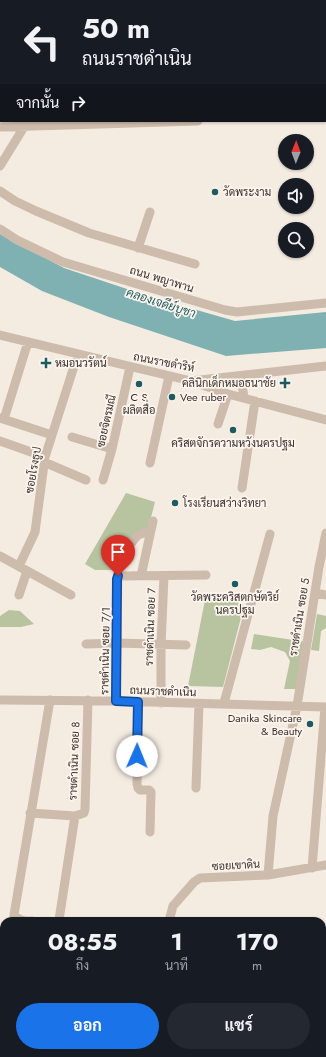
<!DOCTYPE html>
<html lang="th">
<meta charset="utf-8">
<style>
:root{--surface:#171b24;--page:#242831;--text:#f1f3f6;--muted:#9ea1a6;--accent:#1a73e8}
body{margin:0;font-family:Jost,Sarabun,sans-serif;background:var(--page);color:var(--text);height:100vh;display:flex;flex-direction:column;font-size:15px;white-space:nowrap}
*{box-sizing:border-box;margin:0}
p{font-size:13px;color:var(--muted)}
.icon{flex:none;width:22px;height:22px;fill:none;stroke:currentColor;stroke-width:2;stroke-linecap:round;stroke-linejoin:round}
.map{position:relative;flex:1;overflow:hidden}
.side{position:absolute;left:0px;top:917px;width:326px;height:140px;display:flex;flex-direction:column;background:var(--surface);border-radius:12px 12px 0 0;box-shadow:0 1px 3px #0004}
.side>*{flex:none}
.guide{position:absolute;left:0px;top:0px;width:326px;height:122px;box-shadow:0 1px 3px #0004;background:#171b24;color:var(--text);overflow:hidden}
.needle{width:26px;rotate:1deg}
.buttons{position:absolute;left:278px;top:134px;display:grid;gap:8px}
.buttons a{display:grid;place-items:center;width:36px;height:36px;border-radius:50%;background:var(--surface);box-shadow:0 1px 3px #0004;font-size:20px}
.pin{position:absolute;display:grid;place-items:center;width:34px;height:34px;color:#fff;margin:-41px -17px;border-radius:50% 50% 50% 0;rotate:-45deg;box-shadow:0 0 4px #0007}
.pin .icon{rotate:45deg}
.me{position:absolute;width:44px;margin:-22px;rotate:1deg;stroke-linejoin:round;filter:drop-shadow(0 0 3px #0008)}
.turn{display:flex;align-items:center;gap:14px;height:84px;padding:0 16px;font-size:18px}
.turn .icon{width:52px;height:52px;stroke-width:2.5}
.turn b{display:block;font-size:28px;line-height:34px}
.then{display:flex;align-items:center;height:38px;padding:0 16px;background:#0003;gap:8px;font-size:15px}
.eta{display:flex;justify-content:space-evenly;align-items:center;height:68px;text-align:center}
.eta b{font-size:24px;font-weight:700;line-height:28px}
.button{display:flex;gap:8px;margin-top:auto;padding:8px 16px}
.button a{flex:1;height:46px;border-radius:24px;background:var(--accent);color:#fff;font-size:16px;font-weight:700;line-height:46px;text-align:center}
.button a+a{background:var(--page);color:var(--text)}
.map>svg:first-child{display:block}
.green{fill:#b8c4a0}
.water{fill:#7fb0b2}
.lines{fill:none;stroke-linecap:round;stroke-linejoin:round}
.minor{stroke:#cdbbac;stroke-width:9}
.rail-casing{stroke:#3b302b;stroke-width:4}
.rail{stroke:#fbf5ee;stroke-width:2.5;stroke-dasharray:8;stroke-linecap:butt}
.route-casing{stroke:#114b97;stroke-width:10}
.route{stroke:#1a73e8;stroke-width:7}
.poi-dot{fill:#1f5a5e;stroke:#fbf5ee;stroke-width:1.5}
.labels{text-anchor:middle;stroke-width:3.5;stroke-linejoin:round;paint-order:stroke}
.poi-label{font-size:11px;fill:#3b302b;stroke:#fbf5ee;text-anchor:start}
.street-label{font-size:11px;fill:#3b302b;stroke:#fbf5ee}
.water-label{font-size:12px;font-style:italic;fill:#1f5a5e;stroke:#fbf5ee}
</style>
<div class="map">
<svg width="326" height="1057" viewBox="0 0 326 1057">
<rect width="100%" height="100%" fill="#f4ebe1"/>
<path class="green" d="M 126,493 L 155,502 L 148,529 L 118,552 L 113,570 L 95,570 L 85,564 Z
M 206,595 L 241,602 L 244,606 L 223,687 L 188,686 Z
M 9,610 L 20,611 L 34,624 L 21,627 L 0,627 L 0,616 Z
M 317,614 L 326,616 L 326,628 L 321,631 L 319,651 L 311,650 Z
M 254,634 L 306,642 L 298,689 L 284,689 L 290,661 L 285,652 L 271,647 L 260,650 L 251,649 Z"/>
<path class="water" d="M 0,234 L 64,268 L 148,296 L 235,321 L 326,312 L 326,348 L 226,356 L 109,317 L 42,291 L 0,267 Z"/>
<g class="lines">
<path class="minor" d="M 309,0 L 310,1
M 112,1 L 112,0
M 325,17 L 326,18
M 0,64 L 1,64
M 325,65 L 326,65
M 0,127 L 198,121
M 0,166 L 24,127
M 0,191 L 15,201 L 36,211 L 89,233 L 195,264
M 0,229 L 17,240 L 63,262 L 225,310 L 237,312 L 326,303
M 138,248 L 150,212
M 0,335 L 191,381 L 326,366
M 241,376 L 244,398
M 194,382 L 228,394 L 326,420
M 0,418 L 52,435
M 4,419 L 28,342
M 218,424 L 228,394
M 72,437 L 112,449
M 0,441 L 45,457
M 44,462 L 86,480
M 150,463 L 169,376
M 103,480 L 112,449 L 130,367
M 242,488 L 255,401
M 0,556 L 71,595
M 19,566 L 35,532 L 45,457 L 78,354
M 141,576 L 153,521
M 118,577 L 121,576 L 206,575
M 315,593 L 326,595
M 19,595 L 27,571
M 86,644 L 117,643 L 186,645
M 0,700 L 116,701 L 326,707
M 116,701 L 118,566 L 119,558 L 138,535 L 147,532 L 150,533
M 138,702 L 137,784 L 138,788 L 140,790 L 149,790 L 151,792 L 150,832
M 161,703 L 161,645 L 164,576
M 224,703 L 270,534
M 196,788 L 199,704
M 30,813 L 75,816 L 84,813 L 85,809 L 88,700
M 312,868 L 325,707
M 268,875 L 273,816 L 297,706 L 319,567 L 326,533
M 32,921 C 25,921 19,921 14,915 L 50,700
M 58,921 L 59,920 L 75,816
M 169,921 L 173,906 L 194,882 L 200,878 L 268,875 L 326,865
M 128,1057 L 130,1053"/>
<defs>
<path id="rail" d="M 325,77 L 326,77
M 0,85 L 1,85
M 325,86 L 326,86
M 0,92 L 1,92"/>
</defs>
<use href="#rail" class="rail-casing"/>
<use href="#rail" class="rail"/>
</g>
<g class="lines">
<defs>
<path id="route" d="M 118,576 L 117,579 L 116,701 L 138,702 L 137,756"/>
</defs>
<use href="#route" class="route-casing"/>
<use href="#route" class="route"/>
</g>
<g class="poi-dot">
<circle cx="215" cy="192" r="4"/>
<path d="M44 357h4v4h4v4h-4v4h-4v-4h-4v-4h4z"/>
<path d="M283 377h4v4h4v4h-4v4h-4v-4h-4v-4h4z"/>
<circle cx="139" cy="384" r="4"/>
<circle cx="172" cy="397" r="4"/>
<circle cx="233" cy="430" r="4"/>
<circle cx="175" cy="503" r="4"/>
<circle cx="235" cy="584" r="4"/>
<circle cx="310" cy="724" r="4"/>
</g>
<g class="labels">
<g class="poi-label">
<text x="223" y="196">วัดพระงาม</text>
<text x="55" y="367">หมอนวรัตน์</text>
<text x="276" y="387" text-anchor="end">คลินิกเด็กหมอธนาชัย</text>
<text x="139" y="401" text-anchor="middle">C S<tspan x="139" dy="13">ผลิตสื่อ</tspan></text>
<text x="180" y="401">Vee ruber</text>
<text x="233" y="447" text-anchor="middle">คริสตจักรความหวังนครปฐม</text>
<text x="183" y="507">โรงเรียนสว่างวิทยา</text>
<text x="235" y="601" text-anchor="middle">วัดพระคริสตกษัตริย์<tspan x="235" dy="13">นครปฐม</tspan></text>
<text x="302" y="722" text-anchor="end">Danika Skincare<tspan x="302" dy="13">&amp; Beauty</tspan></text>
</g>
<g class="street-label">
<text transform="translate(162 279) rotate(17)" y="4">ถนน พญาพาน</text>
<text transform="translate(164 362) rotate(11)" y="4">ถนนราชดำริห์</text>
<text transform="translate(106 421) rotate(-77)" y="4">ซอยจิตรมณี</text>
<text transform="translate(33 470) rotate(-80)" y="4">ซอยโรงธูป</text>
<text transform="translate(299 617) rotate(-81)" y="4">ราชดำเนิน ซอย 5</text>
<text transform="translate(150 627) rotate(-88)" y="4">ราชดำเนิน ซอย 7</text>
<text transform="translate(105 651) rotate(-89)" y="4">ราชดำเนิน ซอย 7/1</text>
<text transform="translate(163 691) rotate(2)" y="4">ถนนราชดำเนิน</text>
<text transform="translate(74 761) rotate(-88)" y="4">ราชดำเนิน ซอย 8</text>
<text transform="translate(236 865) rotate(-3)" y="4">ซอยเขาดิน</text>
</g>
<g class="water-label">
<text transform="translate(161 303) rotate(18)" y="4">คลองเจดีย์บูชา</text>
</g>
</g>
</svg>
<div class="buttons">
<a><svg class="needle" viewBox="-14 -14 28 28"><path d="M0-13l5 13h-10z" fill="#e53935"/><path d="M0 13l5-13h-10z" fill="#9ea1a6"/></svg></a>
<a><svg class="icon" aria-label="sound" viewBox="0 0 24 24"><path d="M4 9h4l5-4v14l-5-4H4zM17 9q2 3 0 6"/></svg></a>
<a><svg class="icon" aria-label="search" viewBox="0 0 24 24"><circle cx="10" cy="10" r="6"/><path d="M15 15l6 6"/></svg></a>
</div>
<div class="pin" style="left:118px;top:576px;background:#d93025"><svg class="icon" aria-label="arrive" viewBox="0 0 24 24"><path d="M6 21V4h12l-3 4 3 4H6"/></svg></div>
<svg class="me" style="left:137px;top:756px" viewBox="-20 -20 40 40"><circle r="19" fill="#fff"/><path d="M0-13L10 11 0 6-10 11z" fill="#1a73e8"/></svg>
<div class="guide">
<div class="turn"><svg class="icon" aria-label="left" viewBox="0 0 24 24"><path d="M17 20v-9H6M10 6l-5 5 5 5"/></svg><div><b>50 m</b>ถนนราชดำเนิน</div></div>
<div class="then">จากนั้น<svg class="icon" aria-label="right" viewBox="0 0 24 24"><path d="M7 20v-9h11M14 6l5 5-5 5"/></svg></div>
</div>
<section class="side">
<div class="eta">
<div><b>08:55</b><p>ถึง</p></div>
<div><b>1</b><p>นาที</p></div>
<div><b>170</b><p>m</p></div>
</div>
<div class="button"><a>ออก</a><a>แชร์</a></div>
</section>
</div>
